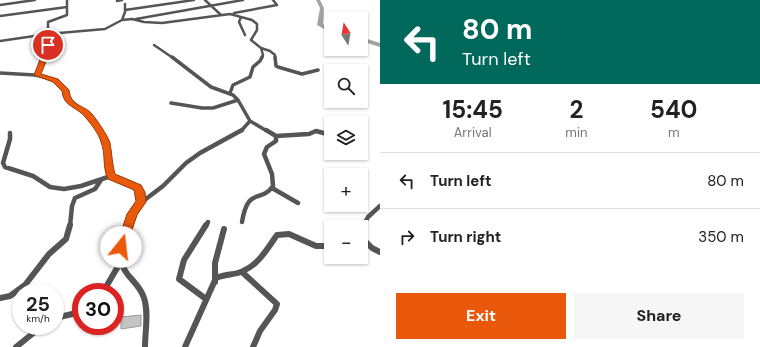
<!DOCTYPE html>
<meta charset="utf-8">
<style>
:root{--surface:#fff;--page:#f6f6f6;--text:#222;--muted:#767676;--line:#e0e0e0;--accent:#ea580c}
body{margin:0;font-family:"DM Sans",sans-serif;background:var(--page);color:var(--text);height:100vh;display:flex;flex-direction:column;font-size:15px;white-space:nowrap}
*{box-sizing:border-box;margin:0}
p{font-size:13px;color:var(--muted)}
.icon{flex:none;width:22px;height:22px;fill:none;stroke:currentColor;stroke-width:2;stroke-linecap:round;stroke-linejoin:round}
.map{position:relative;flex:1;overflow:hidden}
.side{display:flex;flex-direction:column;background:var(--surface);width:380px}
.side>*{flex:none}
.hud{background:#00695c;color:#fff;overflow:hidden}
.needle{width:26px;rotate:349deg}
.tools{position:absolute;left:324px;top:12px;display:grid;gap:8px}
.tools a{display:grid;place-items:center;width:44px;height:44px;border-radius:0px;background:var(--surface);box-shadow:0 1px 3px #0004;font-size:20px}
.speed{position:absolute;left:12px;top:283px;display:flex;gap:8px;font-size:20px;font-weight:700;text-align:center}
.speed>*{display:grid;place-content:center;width:52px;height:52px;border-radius:50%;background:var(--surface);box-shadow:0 1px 3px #0004;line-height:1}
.speed small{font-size:10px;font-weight:400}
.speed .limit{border:6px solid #d22;background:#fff;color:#111}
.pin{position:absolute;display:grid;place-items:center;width:34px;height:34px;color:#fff;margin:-17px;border:2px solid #fff;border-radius:50%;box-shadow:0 1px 4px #0007}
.me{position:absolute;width:44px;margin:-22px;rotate:16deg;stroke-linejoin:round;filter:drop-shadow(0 0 3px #0008)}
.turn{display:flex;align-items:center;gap:14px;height:84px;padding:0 16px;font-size:18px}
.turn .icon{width:52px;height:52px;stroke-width:2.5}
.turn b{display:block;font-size:28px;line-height:34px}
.eta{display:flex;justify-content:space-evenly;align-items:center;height:68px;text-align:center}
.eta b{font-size:24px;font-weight:700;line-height:28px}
.button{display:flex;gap:8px;margin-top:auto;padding:8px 16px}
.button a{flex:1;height:46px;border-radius:0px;background:var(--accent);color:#fff;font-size:16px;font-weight:700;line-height:46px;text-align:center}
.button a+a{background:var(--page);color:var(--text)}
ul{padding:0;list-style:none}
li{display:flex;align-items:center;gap:12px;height:56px;padding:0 16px;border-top:1px solid var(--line)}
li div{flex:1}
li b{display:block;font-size:15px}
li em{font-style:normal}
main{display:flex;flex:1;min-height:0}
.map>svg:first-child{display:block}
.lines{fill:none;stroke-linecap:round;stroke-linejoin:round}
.river{fill:#a3a3a3;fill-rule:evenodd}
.building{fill:#c4c4c4;stroke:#999}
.minor-far3{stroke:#555;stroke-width:2.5}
.minor-far2{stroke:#555;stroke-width:3.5}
.minor-far1{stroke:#555;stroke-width:4.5}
.minor{stroke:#555;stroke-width:6}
.route{fill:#ea580c;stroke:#983908}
</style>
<main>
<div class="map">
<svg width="380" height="347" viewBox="0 0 380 347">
<rect width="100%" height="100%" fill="#fff"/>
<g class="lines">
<path class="river" d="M 316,0 L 320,0 L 324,8 L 323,24 L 331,29 L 331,33 L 317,25 L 320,8 Z
M 361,37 L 380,43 L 380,47 L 361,41 Z"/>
</g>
<path class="building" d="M 141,315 L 141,326 L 121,329 L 121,317 Z"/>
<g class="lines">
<path class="minor-far3" d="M 67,0 L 67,15 L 48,22 L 48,34 L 105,29 L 122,20 L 132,19 L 144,22 L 162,23 L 230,14 L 241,17
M 205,0 L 221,15
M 117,1 L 122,0
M 0,5 L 35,0
M 125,10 L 194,0
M 234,13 L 277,5 L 273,0
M 0,16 L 67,7
M 136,19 L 243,0
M 122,20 L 125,12 L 125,4
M 245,35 L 239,22 L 241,17 L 252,20 L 257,24 L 257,30 L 251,40 L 261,48 L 263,55 L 262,58
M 0,41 L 48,34 L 48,49 L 45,58
M 154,45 L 173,58
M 261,48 L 270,51 L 275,55 L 275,58"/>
<path class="minor-far2" d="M 172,57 L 211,87 L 233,95 L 238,100 L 250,121 L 241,131
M 275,57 L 276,66 L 278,67 L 302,74 L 318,70
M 0,73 L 35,75 L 49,78 L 56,81 L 66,90 C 68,103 78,105 86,113 C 92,118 96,125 101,131
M 38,75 L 45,57
M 230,93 L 233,85 L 250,77 L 253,67 L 260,61 L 262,57
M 171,103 L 202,108 L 213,108 L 238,100
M 250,121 L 267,131"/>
<path class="minor-far1" d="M 100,130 L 106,143 L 111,176 L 137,187 L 140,192 L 141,202
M 10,133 L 10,139 L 3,163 L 5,167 L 33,176 L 50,187 L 64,189 L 81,186 L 111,176
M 276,136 L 309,134 L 316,131 L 331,135
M 272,188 L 298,203
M 242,222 C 248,186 260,204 273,186 L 272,174 L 264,154 L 267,147 L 276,141 L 276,136 L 266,130
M 70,226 L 72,206 L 75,198 L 95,189 L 101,180
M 127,226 L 138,205 L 163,186 L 186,163 L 200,153 L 242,130
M 206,226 L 208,222
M 363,226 L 368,217 L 380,206"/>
<path class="minor" d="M 127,225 C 121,241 116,260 128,275 C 134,282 141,288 144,298 C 149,313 145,331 145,347
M 361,229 L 364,225
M 361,237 L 372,248 L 380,252
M 242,272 L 277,304 L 275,310 L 260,331 L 253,347
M 215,282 L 215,263 L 224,229
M 103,292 L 120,263
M 0,298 L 10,296 L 25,285 L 49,254 L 66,239 L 70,225
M 206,299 L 179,279 L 184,260 L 206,225
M 55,318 L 81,312
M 16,347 L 42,326
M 185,347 L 216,278 C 225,274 236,275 243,271 C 259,264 267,249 277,235 L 289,234 L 316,246 L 331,246"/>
</g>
<path class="route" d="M 46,44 L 50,44 L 51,49 L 41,74 L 58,79 L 69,90 C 71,107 83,104 92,114 C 97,120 108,136 110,143 C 112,153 112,164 115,174 L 141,185 L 145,192 L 146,202 L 137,215 L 125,251 L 121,252 L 117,251 L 116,247 L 127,214 L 136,201 L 134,190 L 108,179 C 102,167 106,154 101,142 C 99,134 91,124 86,118 C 78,107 63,107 62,91 L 53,82 L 34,75 Z"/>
</svg>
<div class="tools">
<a><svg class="needle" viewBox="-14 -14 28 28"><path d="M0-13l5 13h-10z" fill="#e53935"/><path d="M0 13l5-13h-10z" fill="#767676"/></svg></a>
<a><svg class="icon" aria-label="search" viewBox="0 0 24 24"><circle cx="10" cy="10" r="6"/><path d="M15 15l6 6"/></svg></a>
<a><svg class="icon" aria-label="layers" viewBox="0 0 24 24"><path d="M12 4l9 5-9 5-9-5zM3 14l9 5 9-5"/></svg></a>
<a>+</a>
<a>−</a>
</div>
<div class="speed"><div>25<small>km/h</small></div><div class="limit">30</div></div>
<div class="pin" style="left:48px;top:45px;background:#d93025"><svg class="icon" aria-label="arrive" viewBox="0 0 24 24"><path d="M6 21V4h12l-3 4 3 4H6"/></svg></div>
<svg class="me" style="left:121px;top:247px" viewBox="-20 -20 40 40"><circle r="19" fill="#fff"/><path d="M0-13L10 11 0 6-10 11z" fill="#ea580c"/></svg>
</div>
<section class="side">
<div class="hud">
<div class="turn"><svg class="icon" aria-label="left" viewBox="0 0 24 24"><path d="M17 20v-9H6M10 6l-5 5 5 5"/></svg><div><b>80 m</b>Turn left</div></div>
</div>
<div class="eta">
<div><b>15:45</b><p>Arrival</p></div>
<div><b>2</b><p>min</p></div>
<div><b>540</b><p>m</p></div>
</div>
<ul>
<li><svg class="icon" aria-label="left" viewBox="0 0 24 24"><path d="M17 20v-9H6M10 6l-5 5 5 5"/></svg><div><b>Turn left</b></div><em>80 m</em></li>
<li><svg class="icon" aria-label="right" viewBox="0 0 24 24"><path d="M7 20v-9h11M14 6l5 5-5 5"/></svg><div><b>Turn right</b></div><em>350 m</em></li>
</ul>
<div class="button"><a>Exit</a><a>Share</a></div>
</section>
</main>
